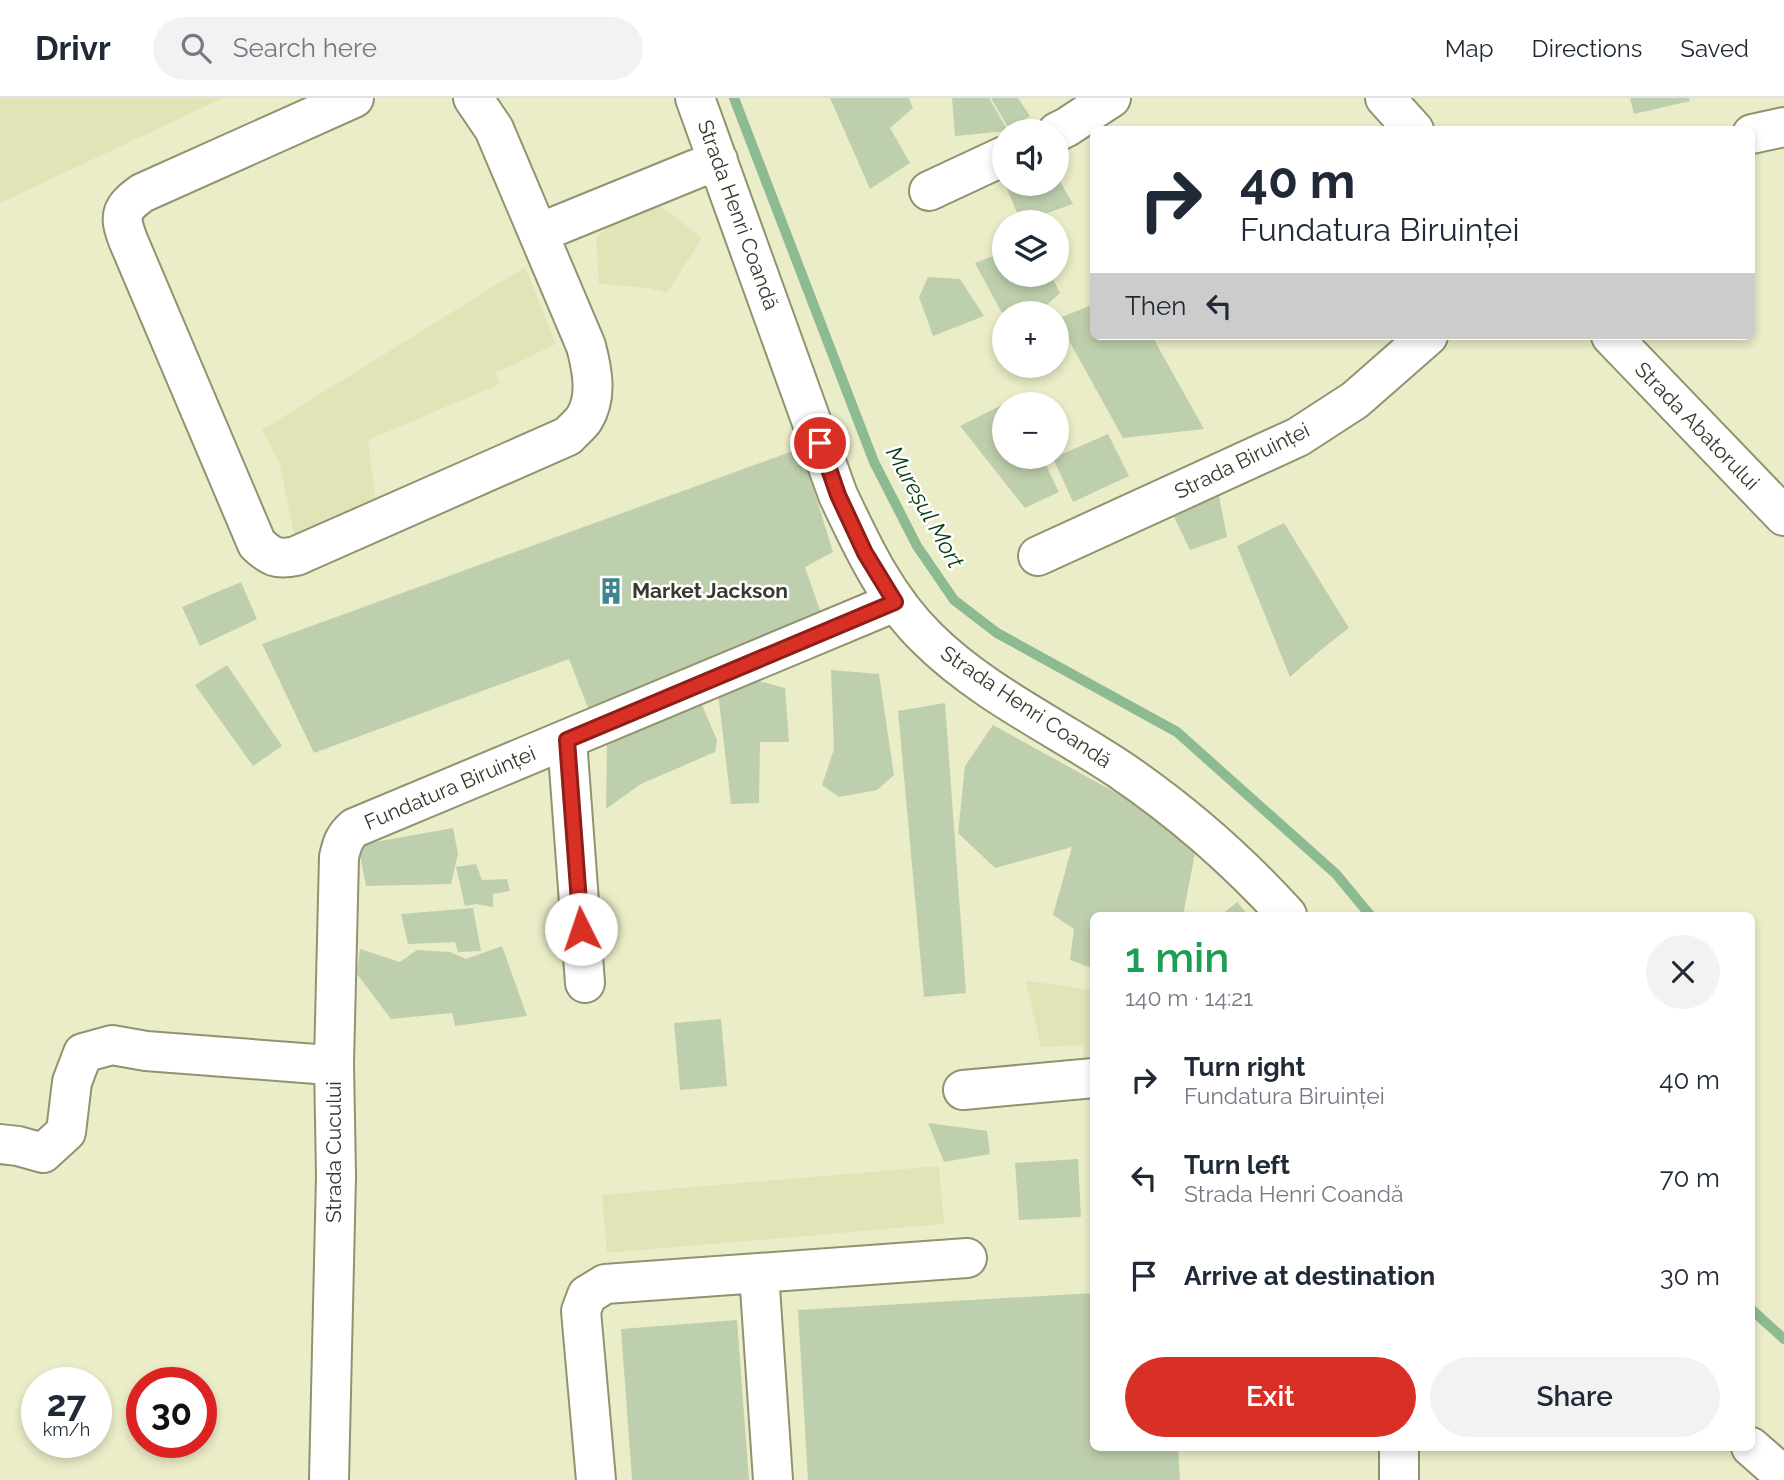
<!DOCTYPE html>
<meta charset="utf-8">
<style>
:root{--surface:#fff;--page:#f2f2f3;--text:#1f2937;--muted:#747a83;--line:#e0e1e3;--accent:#d93025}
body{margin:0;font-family:Raleway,sans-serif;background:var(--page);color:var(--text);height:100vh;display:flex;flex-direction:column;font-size:26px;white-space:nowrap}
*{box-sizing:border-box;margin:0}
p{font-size:23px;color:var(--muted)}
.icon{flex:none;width:38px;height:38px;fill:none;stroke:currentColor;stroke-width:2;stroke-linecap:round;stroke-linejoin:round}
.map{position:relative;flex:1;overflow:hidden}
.sheet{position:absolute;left:1090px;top:814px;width:665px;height:539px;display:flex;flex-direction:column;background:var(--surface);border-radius:10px;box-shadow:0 4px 10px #0003}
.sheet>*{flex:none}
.hud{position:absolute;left:1090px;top:28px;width:665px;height:214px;border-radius:10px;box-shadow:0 4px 10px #0003;background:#fff;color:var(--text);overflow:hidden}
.fabs{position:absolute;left:992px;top:21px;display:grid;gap:14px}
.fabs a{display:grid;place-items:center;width:77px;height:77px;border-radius:50%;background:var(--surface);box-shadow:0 4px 10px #0003;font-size:35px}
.speed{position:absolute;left:21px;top:1269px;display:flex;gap:14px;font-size:35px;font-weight:700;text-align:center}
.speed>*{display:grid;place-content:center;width:91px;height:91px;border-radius:50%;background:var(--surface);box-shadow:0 4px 10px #0003;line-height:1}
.speed small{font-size:18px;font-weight:400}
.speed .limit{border:10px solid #d22;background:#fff;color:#111}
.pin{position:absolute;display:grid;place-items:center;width:60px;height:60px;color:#fff;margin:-30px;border:4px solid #fff;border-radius:50%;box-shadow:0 2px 7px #0007}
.me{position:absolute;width:77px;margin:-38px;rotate:356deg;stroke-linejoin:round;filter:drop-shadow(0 0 5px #0008)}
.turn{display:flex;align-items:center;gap:24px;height:147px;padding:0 35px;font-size:32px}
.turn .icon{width:91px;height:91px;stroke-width:2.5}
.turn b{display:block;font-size:49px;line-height:60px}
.then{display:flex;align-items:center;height:66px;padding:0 35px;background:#0003;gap:14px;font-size:26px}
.round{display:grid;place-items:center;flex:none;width:74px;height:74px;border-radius:37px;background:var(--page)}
.headline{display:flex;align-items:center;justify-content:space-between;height:119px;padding:0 35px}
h1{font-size:42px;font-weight:600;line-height:52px;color:#1e9e55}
.primary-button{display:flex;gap:14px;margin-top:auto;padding:14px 35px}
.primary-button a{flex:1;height:80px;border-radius:42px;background:var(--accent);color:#fff;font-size:28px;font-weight:600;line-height:80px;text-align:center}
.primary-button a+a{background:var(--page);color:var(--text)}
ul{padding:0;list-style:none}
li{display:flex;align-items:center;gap:21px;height:98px;padding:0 35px}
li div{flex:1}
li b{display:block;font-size:26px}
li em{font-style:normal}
header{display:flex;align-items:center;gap:42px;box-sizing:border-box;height:98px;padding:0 35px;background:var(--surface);border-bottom:2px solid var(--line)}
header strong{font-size:33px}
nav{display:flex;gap:38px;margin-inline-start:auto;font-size:24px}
.search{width:490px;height:63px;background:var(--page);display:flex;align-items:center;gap:18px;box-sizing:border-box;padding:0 24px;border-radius:38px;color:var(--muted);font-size:26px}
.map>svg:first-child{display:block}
.built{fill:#e1e4b7}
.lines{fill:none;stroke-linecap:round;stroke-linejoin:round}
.stream{stroke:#8cba91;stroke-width:10}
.building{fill:#becfad}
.minor-casing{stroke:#919370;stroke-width:42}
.minor{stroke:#fff;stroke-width:38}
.route-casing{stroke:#8d1f18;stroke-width:18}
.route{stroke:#d93025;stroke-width:12}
.labels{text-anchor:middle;stroke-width:5;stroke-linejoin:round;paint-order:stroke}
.street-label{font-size:21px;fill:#38392a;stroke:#fff}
.poi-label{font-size:21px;font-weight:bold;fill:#38392a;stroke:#fff;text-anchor:start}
.water-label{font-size:23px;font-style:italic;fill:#053a13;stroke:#fff}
</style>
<header>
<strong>Drivr</strong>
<div class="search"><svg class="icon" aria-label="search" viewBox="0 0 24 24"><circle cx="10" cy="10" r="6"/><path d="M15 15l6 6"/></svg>Search here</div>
<nav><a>Map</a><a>Directions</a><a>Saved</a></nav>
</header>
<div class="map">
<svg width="1784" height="1382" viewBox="0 0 1784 1382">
<rect width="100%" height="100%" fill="#ebedc8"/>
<path class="built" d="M 0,0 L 223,0 L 0,105 Z
M 649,99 L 702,140 L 667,195 L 649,190 L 599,186 L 596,139 Z
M 525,169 L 556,246 L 496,275 L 500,286 L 368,342 L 376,406 L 294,437 L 280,367 L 262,332 Z
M 1026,883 L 1094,892 L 1094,974 L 1083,975 L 1084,947 L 1041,949 Z
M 939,1068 L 944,1126 L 607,1155 L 602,1097 Z"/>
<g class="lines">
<path class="stream" d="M 734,0 L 874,364 L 917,448 L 954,502 L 997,535 L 1177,634 L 1336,776 L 1370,817
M 1752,1212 L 1784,1241"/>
</g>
<path class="building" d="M 830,0 L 909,0 L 913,10 L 890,30 L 910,65 L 870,91 Z
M 952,0 L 989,0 L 1008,33 L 955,38 Z
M 991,0 L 1018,0 L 1030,18 L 1009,31 Z
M 1630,0 L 1689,0 L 1690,3 L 1634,16 Z
M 1057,78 L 1073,106 L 1021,124 L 1005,86 L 1057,86 Z
M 1004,154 L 1004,177 L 1051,177 L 1060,195 L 1040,213 L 1026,215 L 1004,215 L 1004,219 L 975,165 Z
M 928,179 L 960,181 L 984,218 L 933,238 L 919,199 Z
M 1094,206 L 1094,238 L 1152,238 L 1204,331 L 1123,340 L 1057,221 Z
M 1004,306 L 1004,359 L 1042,359 L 1059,394 L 1025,410 L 960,328 Z
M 1108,336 L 1129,378 L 1073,404 L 1053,360 Z
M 801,350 L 833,454 L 805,469 L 822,518 L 588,610 L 569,561 L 314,655 L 262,546 Z
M 1218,393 L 1227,439 L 1190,452 L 1172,415 Z
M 1284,425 L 1349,530 L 1323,550 L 1290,579 L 1237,448 Z
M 241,484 L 257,521 L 200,548 L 182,509 Z
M 227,567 L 282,648 L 253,668 L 195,587 Z
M 831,572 L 879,576 L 894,677 L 877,692 L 839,699 L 822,687 L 834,651 Z
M 740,578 L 785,590 L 789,644 L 760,644 L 759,705 L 731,706 L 718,595 Z
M 699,600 L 717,642 L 715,654 L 641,686 L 606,711 L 607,643 Z
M 945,605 L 966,895 L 924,899 L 898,613 Z
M 993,627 L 1198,740 L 1183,817 L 1094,817 L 1094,871 L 1070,862 L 1074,831 L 1053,817 L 1072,749 L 995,770 L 958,735 L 965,668 Z
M 453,730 L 458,756 L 451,786 L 366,788 L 358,747 Z
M 476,766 L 482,782 L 507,781 L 510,793 L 493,796 L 493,809 L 476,806 L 465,808 L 456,769 Z
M 1237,804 L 1248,817 L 1221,817 Z
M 473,810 L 481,853 L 458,854 L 455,844 L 408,846 L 401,816 Z
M 502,848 L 527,918 L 455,928 L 452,915 L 391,921 L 357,876 L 360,851 L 400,864 L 417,852 L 450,854 L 466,861 Z
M 721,921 L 727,988 L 680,992 L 674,925 Z
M 928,1025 L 987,1033 L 990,1056 L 944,1064 Z
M 1078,1061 L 1081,1119 L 1019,1122 L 1015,1065 Z
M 1094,1195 L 1094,1349 L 1178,1349 L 1180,1382 L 808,1382 L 798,1212 Z
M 737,1222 L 749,1382 L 632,1382 L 621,1231 Z"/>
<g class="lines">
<defs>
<path id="minor" d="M 354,0 L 142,95 C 120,111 119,118 128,142 L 257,446 C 271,459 277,462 296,458 L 568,338 C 573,332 580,327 584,321 C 598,299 592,271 586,248 L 494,31 L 473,0
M 695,0 L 838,397 C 862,448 886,500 927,540 C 981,594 1056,629 1119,671 C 1181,713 1237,762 1287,817
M 1385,0 L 1414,32
M 1057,34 L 1067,29 L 1111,0
M 1752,36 L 1784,29
M 929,93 L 1004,58
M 539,135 L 718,62
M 1611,238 L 1784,418
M 1038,458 L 1298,339 L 1355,302 L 1428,238
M 567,642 L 585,885
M 963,992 L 1094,980
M 0,1046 L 18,1048 L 43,1055 L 66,1034 L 72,984 L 83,955 L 112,947 L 146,953 L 316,966 L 334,965
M 759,1175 L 773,1382
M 1399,1349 L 1399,1382
M 1751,1349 L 1784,1378
M 329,1382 L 336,1078 L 334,965 L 339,759 C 342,746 344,739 354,730 L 895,504
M 596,1382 L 581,1213 L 587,1197 L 605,1186 L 967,1160"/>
</defs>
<use href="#minor" class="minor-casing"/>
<use href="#minor" class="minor"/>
</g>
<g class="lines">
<defs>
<path id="route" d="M 581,831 L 567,642 L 895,504 L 865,455 L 838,397 L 820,345"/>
</defs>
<use href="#route" class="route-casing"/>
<use href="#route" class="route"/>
</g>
<defs>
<symbol id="building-bare" viewBox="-9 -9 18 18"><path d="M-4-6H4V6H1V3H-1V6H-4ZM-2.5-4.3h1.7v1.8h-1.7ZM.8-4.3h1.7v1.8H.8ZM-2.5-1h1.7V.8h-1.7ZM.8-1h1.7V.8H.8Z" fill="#3e858c" stroke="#fff" stroke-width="2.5" paint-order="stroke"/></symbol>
</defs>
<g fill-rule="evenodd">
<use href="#building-bare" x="592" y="474" width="38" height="38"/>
</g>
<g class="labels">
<g class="street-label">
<text transform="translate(738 117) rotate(70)" y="7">Strada Henri Coandă</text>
<text transform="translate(1697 328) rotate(46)" y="7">Strada Abatorului</text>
<text transform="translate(1242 363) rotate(-26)" y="7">Strada Biruinței</text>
<text transform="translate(1026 609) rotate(34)" y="7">Strada Henri Coandă</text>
<text transform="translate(450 690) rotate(-23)" y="7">Fundatura Biruinței</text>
<text transform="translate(334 1054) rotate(-90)" y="7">Strada Cucului</text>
</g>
<g class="poi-label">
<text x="632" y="500">Market Jackson</text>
</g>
<g class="water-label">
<text transform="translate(925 409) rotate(61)" y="8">Mureșul Mort</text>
</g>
</g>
</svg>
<div class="fabs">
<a><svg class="icon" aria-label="sound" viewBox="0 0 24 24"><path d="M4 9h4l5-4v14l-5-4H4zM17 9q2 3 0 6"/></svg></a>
<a><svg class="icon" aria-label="layers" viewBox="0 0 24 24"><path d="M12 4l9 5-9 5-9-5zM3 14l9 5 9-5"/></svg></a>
<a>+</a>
<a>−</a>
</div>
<div class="speed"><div>27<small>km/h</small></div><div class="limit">30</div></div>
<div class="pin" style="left:820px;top:345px;background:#d93025"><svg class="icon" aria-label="arrive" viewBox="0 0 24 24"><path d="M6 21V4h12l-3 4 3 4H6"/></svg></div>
<svg class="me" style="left:581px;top:831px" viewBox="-20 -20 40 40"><circle r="19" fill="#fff"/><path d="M0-13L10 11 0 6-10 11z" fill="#d93025"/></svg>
<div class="hud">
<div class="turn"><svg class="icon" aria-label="right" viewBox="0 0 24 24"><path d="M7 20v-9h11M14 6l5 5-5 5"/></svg><div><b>40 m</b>Fundatura Biruinței</div></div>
<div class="then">Then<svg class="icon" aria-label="left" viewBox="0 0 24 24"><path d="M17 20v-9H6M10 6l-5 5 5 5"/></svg></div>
</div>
<section class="sheet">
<div class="headline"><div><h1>1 min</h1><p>140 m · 14:21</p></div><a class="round"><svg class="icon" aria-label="close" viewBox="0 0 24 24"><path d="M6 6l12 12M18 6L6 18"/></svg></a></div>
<ul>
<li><svg class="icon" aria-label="right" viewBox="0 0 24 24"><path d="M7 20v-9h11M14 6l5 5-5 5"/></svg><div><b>Turn right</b><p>Fundatura Biruinței</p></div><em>40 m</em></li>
<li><svg class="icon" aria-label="left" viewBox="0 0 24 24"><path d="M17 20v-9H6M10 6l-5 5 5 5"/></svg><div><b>Turn left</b><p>Strada Henri Coandă</p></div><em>70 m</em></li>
<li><svg class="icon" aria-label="arrive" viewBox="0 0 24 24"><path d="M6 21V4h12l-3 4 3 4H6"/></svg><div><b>Arrive at destination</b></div><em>30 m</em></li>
</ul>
<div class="primary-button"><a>Exit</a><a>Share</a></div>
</section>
</div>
